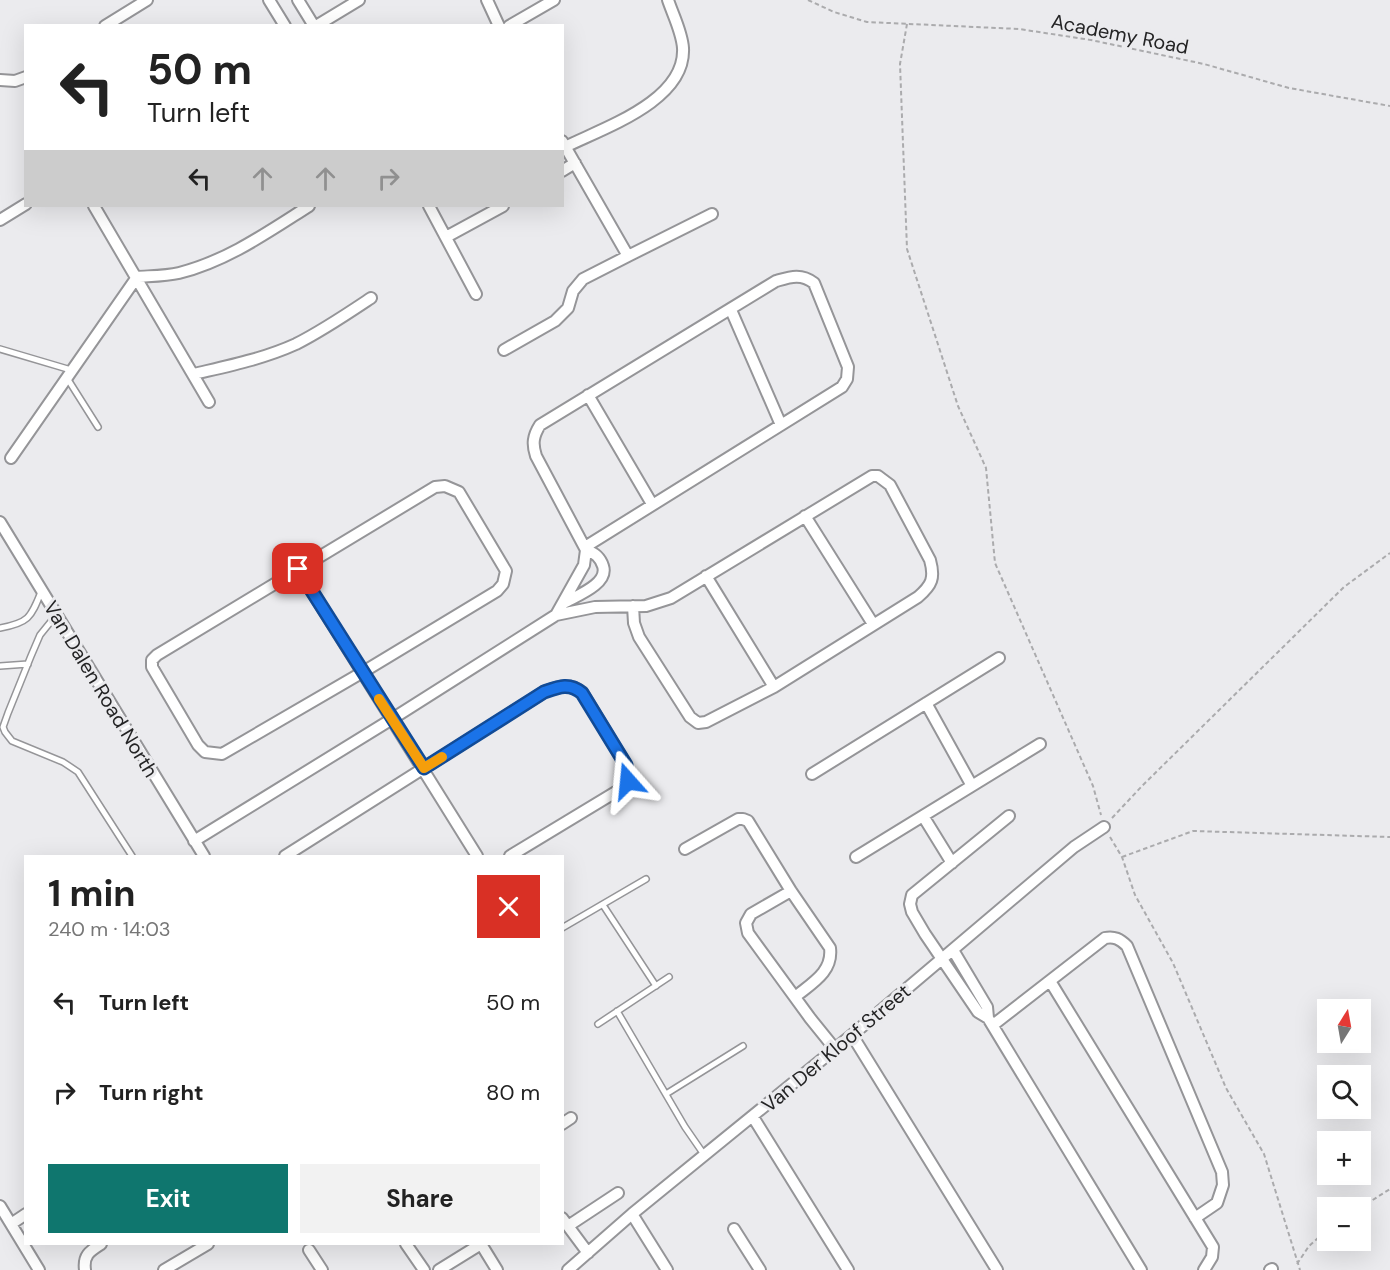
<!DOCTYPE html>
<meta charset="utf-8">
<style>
:root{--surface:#fff;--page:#f2f2f2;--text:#222;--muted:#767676;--accent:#0f766e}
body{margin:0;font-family:"DM Sans",sans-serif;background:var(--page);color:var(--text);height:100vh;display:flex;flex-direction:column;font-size:22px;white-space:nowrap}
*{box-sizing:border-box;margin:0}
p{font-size:20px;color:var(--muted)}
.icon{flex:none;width:33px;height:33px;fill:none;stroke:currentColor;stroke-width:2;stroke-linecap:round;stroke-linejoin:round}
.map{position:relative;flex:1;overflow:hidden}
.sheet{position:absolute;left:24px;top:855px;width:540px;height:390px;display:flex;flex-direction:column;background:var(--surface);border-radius:0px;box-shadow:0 6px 24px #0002}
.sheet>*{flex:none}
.top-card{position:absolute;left:24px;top:24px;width:540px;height:183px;border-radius:0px;box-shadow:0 6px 24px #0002;background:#fff;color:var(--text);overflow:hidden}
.needle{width:39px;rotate:11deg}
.tools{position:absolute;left:1317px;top:999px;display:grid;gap:12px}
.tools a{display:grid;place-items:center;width:54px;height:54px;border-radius:0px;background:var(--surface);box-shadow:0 6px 24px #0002;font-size:30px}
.pin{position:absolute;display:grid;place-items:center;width:51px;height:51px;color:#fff;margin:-26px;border-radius:12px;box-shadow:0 3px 9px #0006}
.me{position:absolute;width:66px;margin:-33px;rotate:342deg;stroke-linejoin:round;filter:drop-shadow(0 0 4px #0008)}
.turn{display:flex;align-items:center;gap:21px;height:126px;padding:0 24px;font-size:27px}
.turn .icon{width:78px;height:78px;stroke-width:2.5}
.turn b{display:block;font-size:42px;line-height:51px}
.lanes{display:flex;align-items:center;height:57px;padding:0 24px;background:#0003;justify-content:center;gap:30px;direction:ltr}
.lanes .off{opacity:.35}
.round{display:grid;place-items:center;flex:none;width:63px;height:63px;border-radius:0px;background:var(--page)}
.summary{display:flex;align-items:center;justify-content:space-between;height:102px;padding:0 24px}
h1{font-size:36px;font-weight:700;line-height:45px}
.cta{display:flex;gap:12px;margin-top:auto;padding:12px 24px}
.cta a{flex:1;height:69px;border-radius:0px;background:var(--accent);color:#fff;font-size:24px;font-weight:700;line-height:69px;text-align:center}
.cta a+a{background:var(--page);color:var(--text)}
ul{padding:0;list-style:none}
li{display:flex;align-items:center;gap:18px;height:90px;padding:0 24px}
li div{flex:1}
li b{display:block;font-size:22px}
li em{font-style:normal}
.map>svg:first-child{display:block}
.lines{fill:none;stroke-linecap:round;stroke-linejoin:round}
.service-casing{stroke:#959598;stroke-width:8}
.minor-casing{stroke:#959598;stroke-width:14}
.path{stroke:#ababad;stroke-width:2;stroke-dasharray:4.5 3;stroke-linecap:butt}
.service{stroke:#fff;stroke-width:5}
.minor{stroke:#fff;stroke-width:10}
.route-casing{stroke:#114b97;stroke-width:15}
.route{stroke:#1a73e8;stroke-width:10}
.slow{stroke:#f59e0b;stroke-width:10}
.labels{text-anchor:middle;stroke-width:6;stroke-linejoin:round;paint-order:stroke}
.street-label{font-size:20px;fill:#242425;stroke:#ebebee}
</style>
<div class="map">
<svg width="1390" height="1270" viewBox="0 0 1390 1270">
<rect width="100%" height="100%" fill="#ebebee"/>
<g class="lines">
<defs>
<path id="service" d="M 0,349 L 71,370
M 67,378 L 98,427
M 57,614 L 40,635 L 31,656 L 8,713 L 3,727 L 5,732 L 12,741 L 63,762 L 78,772 L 132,856
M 0,628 C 28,623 31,618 41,592
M 0,666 L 28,664
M 603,905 L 656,986
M 562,928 L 646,879
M 617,1011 L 685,1127 L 705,1156
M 598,1024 L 669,977
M 666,1094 L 743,1046"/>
<path id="minor" d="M 269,0 L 285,26
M 298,0 L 314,26
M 487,0 L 499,26
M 105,26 L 147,0
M 316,26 L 359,0
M 509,26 L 554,0
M 0,80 L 15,81 L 26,77
M 562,141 L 628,256 L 712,214
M 565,147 C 603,128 686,101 683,48 C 682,32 673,15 668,0
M 562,171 L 575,163
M 94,206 L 209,402
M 429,206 L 476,294
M 0,220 L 26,204
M 446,237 L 503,206
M 731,310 L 781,425
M 504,350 L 555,321 L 568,308 L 573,291 L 583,279 L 628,256
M 194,374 C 228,366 263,359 296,344 C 322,331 347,314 371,298
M 588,395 L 652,504
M 11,458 L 137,277 C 151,276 166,276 179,273 C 227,261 268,232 309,206
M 445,486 L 459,492 L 506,571 L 503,584 L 497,591 L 363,672 L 222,754 L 205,752 L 198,745 L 152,667 L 152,660 L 157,655 L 435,487 Z
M 805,516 L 873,624
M 0,522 L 204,856
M 298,569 L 477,856
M 706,576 L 774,687
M 564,603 C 576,596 609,584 603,566 C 600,557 595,553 586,550
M 556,615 L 584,565 L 586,550 L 536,456 C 532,444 533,436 540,425 L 776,281 C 790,277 801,273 814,283 L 848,367 L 847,379 L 842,387 L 585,547
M 926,703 L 972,786
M 812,774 L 999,658
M 923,816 L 952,863
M 194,841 L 392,719 L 556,615 L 595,607 L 646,606 L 671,598 L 872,476 L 878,476 L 890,485 L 930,560 C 935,578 932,585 918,597 L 774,687 L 706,722 L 698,723 L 690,717 L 639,637 L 634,623 L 633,606
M 685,849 L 738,819 L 743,819 L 748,821 L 791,891 L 830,948 C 833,972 812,983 795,997
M 285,856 L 544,692 C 558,687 569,682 582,692 L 626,765 L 628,781 L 624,787 L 510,856
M 856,857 L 1040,744
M 791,891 L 751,914 L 746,923 L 748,933 L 810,1018 L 835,1049
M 953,950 L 987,1007 L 988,1018 L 1141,1270
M 1050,981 L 1213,1247 L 1212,1257 L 1204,1270
M 988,1018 L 978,1012 L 925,934 L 912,912 L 910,904 L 912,895 L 1009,816
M 993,1025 L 1105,938 C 1114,936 1120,939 1127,946 L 1222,1172 L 1223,1185 L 1217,1203 L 1195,1218
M 852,1035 L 997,1270
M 753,1117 L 848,1270
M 562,1124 L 571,1118
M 0,1206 L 39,1270
M 632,1214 L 667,1270
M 562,1218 L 588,1253
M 11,1224 L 26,1214
M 568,1226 L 618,1193
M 734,1229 L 760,1270
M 406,1244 L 424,1270
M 481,1244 L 497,1270
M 309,1250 L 322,1270
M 85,1270 C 83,1255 90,1251 101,1244
M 164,1270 L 208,1244
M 439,1270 L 481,1244
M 568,1270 L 632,1214 L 852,1035 L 1074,847 L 1104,827
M 1270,1270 L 1272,1269"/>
</defs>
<use href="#service" class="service-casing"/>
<use href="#minor" class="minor-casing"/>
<path class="path" d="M 808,0 L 834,12 L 867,22 L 1019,29 L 1091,40 L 1204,64 L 1289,88 L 1390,106
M 907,24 L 900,64 L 907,249 L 958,406 L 986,468 L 995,563 L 1093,786 L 1101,815
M 1112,818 L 1142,786 L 1344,587 L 1390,553
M 1110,837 L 1122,857 L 1135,895 L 1173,963 L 1226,1088 L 1264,1154 L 1300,1270
M 1122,857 L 1193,831 L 1390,837
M 1360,1208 L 1390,1189
M 1297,1264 L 1309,1246 L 1328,1229"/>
<use href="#service" class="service"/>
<use href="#minor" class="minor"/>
</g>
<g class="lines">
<defs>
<path id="route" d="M 298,569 L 424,768 L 544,692 C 558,687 569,682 582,693 L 626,765 L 628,781"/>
</defs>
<use href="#route" class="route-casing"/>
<use href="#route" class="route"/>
<path class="slow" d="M 379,699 L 424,768 L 442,757"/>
</g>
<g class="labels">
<g class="street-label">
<text transform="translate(1120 34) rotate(11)" y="7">Academy Road</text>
<text transform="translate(101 689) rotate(59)" y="7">Van Dalen Road North</text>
<text transform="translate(836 1048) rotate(-40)" y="7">Van Der Kloof Street</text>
</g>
</g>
</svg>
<div class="tools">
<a><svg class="needle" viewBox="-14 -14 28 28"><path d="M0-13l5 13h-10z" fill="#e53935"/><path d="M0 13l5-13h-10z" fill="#767676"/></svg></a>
<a><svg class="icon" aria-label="search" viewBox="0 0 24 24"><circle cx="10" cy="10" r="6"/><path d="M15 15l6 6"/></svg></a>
<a>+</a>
<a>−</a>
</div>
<div class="pin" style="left:298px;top:569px;background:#d93025"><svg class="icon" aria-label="arrive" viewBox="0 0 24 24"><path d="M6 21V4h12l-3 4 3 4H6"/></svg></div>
<svg class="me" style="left:628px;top:781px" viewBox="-20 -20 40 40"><path d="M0-17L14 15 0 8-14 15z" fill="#1a73e8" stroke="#fff" stroke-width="4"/></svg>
<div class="top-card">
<div class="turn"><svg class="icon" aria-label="left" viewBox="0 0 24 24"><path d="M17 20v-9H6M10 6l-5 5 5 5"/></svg><div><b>50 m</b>Turn left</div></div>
<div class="lanes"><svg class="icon" aria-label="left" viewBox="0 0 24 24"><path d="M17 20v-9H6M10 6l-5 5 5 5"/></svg><svg class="icon off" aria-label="ahead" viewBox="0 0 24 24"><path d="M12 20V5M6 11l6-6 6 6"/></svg><svg class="icon off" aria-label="ahead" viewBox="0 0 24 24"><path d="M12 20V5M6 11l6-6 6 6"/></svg><svg class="icon off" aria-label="right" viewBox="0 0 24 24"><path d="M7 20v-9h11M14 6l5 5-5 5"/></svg></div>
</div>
<section class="sheet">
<div class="summary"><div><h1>1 min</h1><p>240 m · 14:03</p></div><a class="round" style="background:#d93025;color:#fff"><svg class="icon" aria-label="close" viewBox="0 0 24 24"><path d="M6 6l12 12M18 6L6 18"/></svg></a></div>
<ul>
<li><svg class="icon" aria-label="left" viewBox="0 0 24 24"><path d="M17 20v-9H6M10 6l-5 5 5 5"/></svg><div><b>Turn left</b></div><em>50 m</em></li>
<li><svg class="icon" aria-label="right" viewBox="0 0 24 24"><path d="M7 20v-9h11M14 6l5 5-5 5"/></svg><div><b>Turn right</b></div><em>80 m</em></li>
</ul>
<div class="cta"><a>Exit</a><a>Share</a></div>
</section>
</div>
